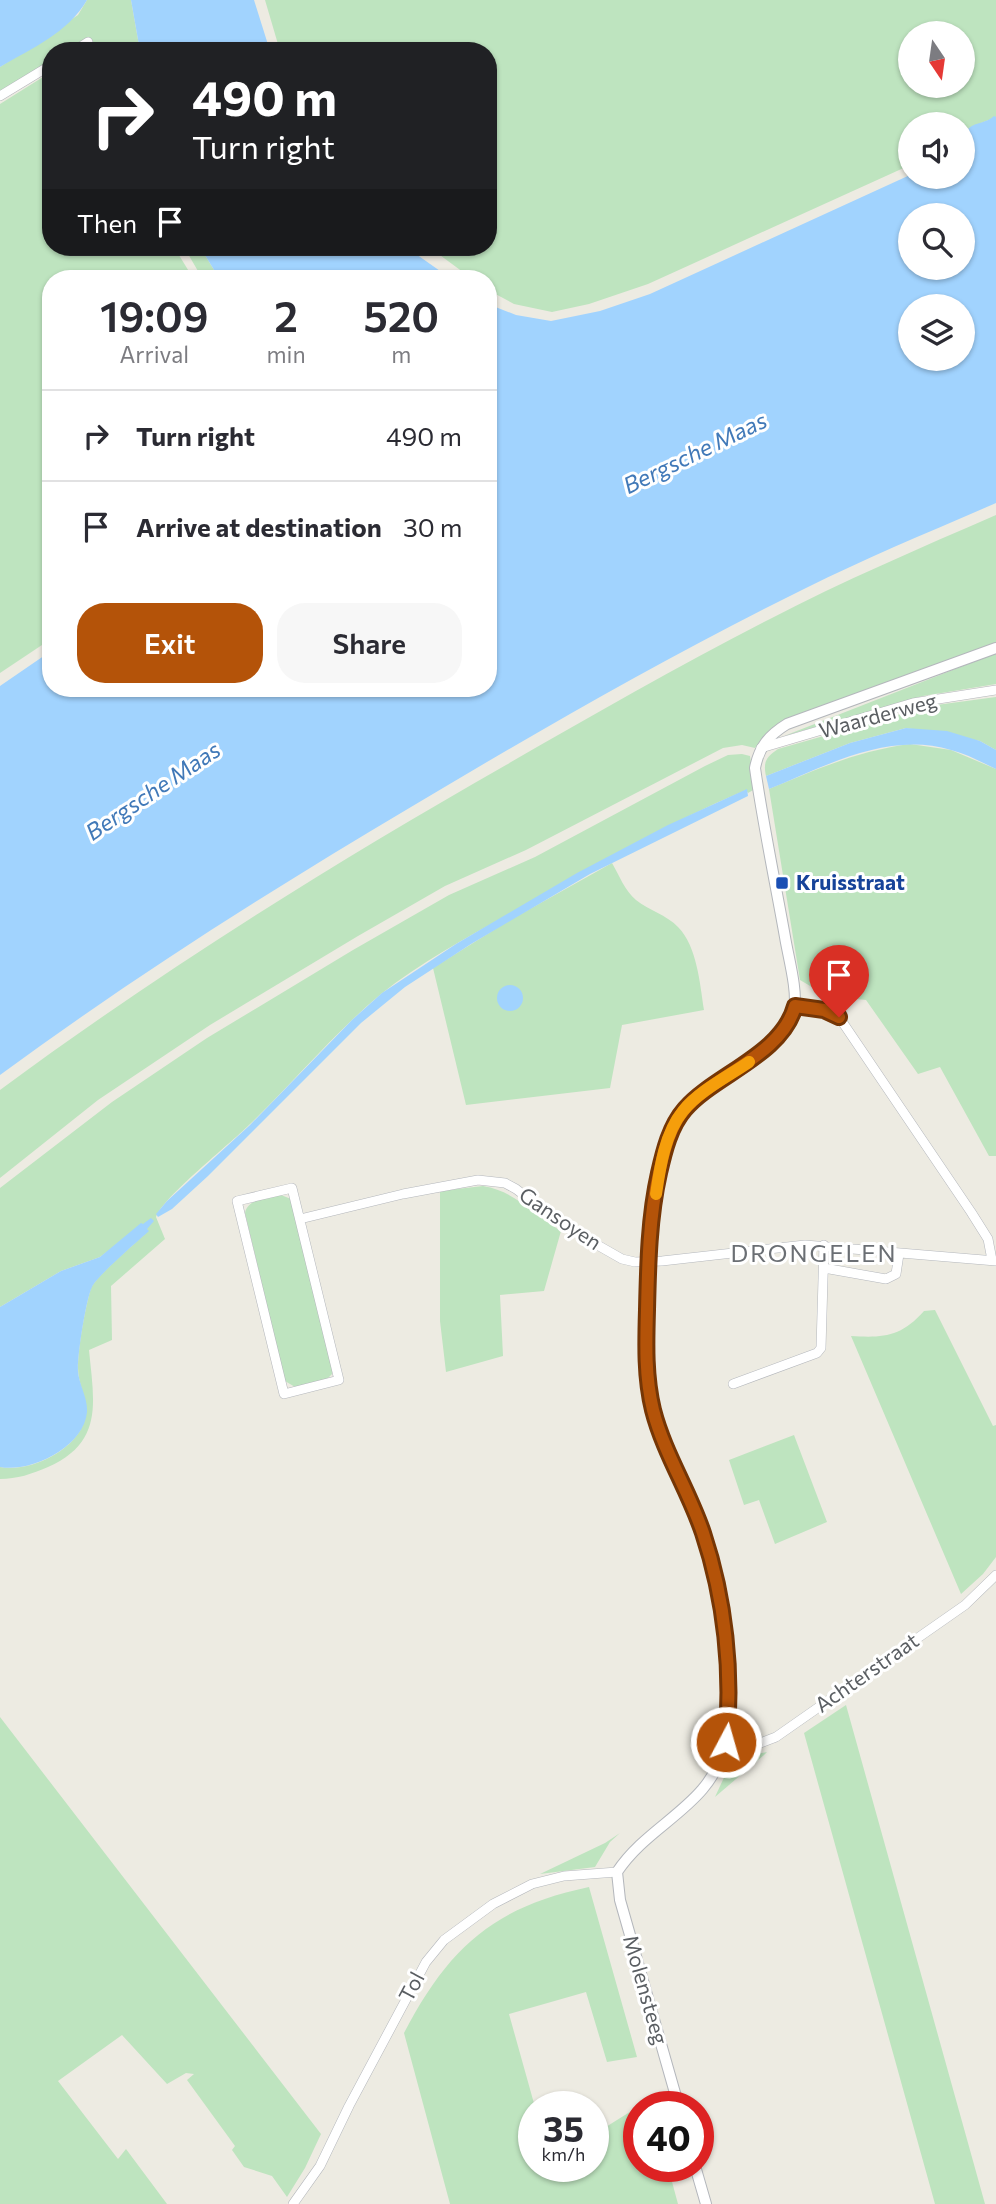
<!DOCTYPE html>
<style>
:root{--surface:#fff;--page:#f7f7f7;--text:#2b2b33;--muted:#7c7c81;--line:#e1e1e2;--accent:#b45309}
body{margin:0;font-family:Commissioner,sans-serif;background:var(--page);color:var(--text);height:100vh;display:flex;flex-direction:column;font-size:26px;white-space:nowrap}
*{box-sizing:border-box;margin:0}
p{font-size:23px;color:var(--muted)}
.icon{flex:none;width:38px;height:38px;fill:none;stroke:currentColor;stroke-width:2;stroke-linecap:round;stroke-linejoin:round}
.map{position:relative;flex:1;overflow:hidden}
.sheet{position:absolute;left:42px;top:270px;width:455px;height:427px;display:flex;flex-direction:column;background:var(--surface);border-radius:28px;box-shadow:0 2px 5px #0004}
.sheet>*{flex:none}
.hud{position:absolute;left:42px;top:42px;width:455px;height:214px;border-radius:28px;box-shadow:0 2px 5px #0004;background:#202124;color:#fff;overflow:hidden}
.needle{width:46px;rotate:167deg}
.tools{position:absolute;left:898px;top:21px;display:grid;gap:14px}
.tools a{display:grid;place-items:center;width:77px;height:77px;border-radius:50%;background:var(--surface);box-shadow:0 2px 5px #0004;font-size:35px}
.speed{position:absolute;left:518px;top:2091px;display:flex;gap:14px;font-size:35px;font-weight:700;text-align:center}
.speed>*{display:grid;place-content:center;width:91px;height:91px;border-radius:50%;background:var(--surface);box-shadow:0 2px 5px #0004;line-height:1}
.speed small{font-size:18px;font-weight:400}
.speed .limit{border:10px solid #d22;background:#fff;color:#111}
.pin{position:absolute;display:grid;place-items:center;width:60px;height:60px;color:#fff;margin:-72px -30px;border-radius:50% 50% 50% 0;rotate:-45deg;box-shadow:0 0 7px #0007}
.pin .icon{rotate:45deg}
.me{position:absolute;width:77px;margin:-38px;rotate:6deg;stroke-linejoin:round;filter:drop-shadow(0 0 5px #0008)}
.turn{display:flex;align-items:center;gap:24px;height:147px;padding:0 35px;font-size:32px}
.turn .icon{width:91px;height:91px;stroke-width:2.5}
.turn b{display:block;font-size:49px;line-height:60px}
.then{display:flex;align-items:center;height:66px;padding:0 35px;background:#0003;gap:14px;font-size:26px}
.eta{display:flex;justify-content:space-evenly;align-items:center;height:119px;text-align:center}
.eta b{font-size:42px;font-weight:600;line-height:49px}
.action{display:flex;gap:14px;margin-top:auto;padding:14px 35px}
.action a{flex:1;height:80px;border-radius:28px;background:var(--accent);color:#fff;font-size:28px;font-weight:600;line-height:80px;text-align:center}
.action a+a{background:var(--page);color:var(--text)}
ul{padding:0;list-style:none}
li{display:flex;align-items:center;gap:21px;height:91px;padding:0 35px;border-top:2px solid var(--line)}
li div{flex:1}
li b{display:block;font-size:26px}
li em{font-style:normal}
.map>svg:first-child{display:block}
.green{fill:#bee4bf;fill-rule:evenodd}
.water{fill:#a1d3fe;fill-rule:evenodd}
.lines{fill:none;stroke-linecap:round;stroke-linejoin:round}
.minor-casing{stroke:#b4b7bc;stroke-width:10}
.tertiary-casing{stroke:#b4b7bc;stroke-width:12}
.minor{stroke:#fff;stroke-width:9}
.tertiary{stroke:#fff;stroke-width:10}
.route-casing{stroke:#753606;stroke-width:18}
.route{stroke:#b45309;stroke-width:12}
.slow{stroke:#f59e0b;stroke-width:12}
.transit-dot{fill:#1a4fb4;stroke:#fff;stroke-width:2.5}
.labels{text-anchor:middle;stroke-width:6;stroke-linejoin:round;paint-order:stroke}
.street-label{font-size:21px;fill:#5a5e62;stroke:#fff}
.transit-label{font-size:21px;font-weight:bold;fill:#164399;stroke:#fff;text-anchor:start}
.water-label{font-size:23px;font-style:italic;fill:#4179b8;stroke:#fff}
.quarter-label{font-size:24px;letter-spacing:2px;fill:#6b6f74;stroke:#fff}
</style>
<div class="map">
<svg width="996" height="2204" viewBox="0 0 996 2204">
<rect width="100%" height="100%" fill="#edebe2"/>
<path class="green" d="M 87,0 L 131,0 L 140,51 L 86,51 L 94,45 L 90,39 L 71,51 L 51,51 L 51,63 L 0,95 L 0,67 L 78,15 Z
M 265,0 L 996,0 L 996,117 L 969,128 L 963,137 L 962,124 L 910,124 L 910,139 L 903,142 L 910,161 L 908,166 L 648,284 L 589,304 L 552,312 L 514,304 L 488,290 L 488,278 L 471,278 L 429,247 L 488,247 L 488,51 L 280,51 ZM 910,33 L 962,33 L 962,86 L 910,86 Z
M 51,72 L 51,247 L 174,247 L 193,278 L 51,278 L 51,639 L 0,673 L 0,104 Z
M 184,247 L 200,247 L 219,278 L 202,278 Z
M 996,515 L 996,643 L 766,736 L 755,748 L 742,745 L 723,748 L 526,850 L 445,886 L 358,936 L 210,1025 L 98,1100 L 0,1178 L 0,1090 C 161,971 332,864 506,765 C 593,715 680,665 770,619 C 843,581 920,548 996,515 Z
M 996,653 L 996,684 L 923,696 L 784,736 Z
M 996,697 L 996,750 L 980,741 L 906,728 L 850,743 L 766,776 C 763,762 766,757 778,749 L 929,706 Z
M 910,744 L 951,750 L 996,769 L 996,1156 L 989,1156 L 940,1067 L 918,1074 L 866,1000 L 827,996 L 800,980 L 769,789 C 818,769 857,751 910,744 Z
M 742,754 L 750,756 L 755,789 L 748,793 L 746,790 C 666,824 591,866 516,910 C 470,936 422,961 381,994 C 333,1034 294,1082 249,1125 C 229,1145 164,1196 156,1217 L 165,1239 L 111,1286 L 112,1340 L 89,1350 C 94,1402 104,1442 48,1467 C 32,1474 17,1479 0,1479 L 0,1467 C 28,1473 76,1451 84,1421 C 90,1403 78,1386 78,1368 C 78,1348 85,1308 91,1288 C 96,1276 136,1243 148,1231 L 143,1225 L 100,1257 L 61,1271 L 0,1307 L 0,1188 L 112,1102 L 207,1038 L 353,950 L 449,895 L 535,857 L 705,766 L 728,755 Z
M 612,863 C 619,875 625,891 636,900 C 648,910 667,915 678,927 C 697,946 700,984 704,1010 L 622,1025 L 610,1088 L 466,1105 L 433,968 L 505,923 Z
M 483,1186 C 515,1191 534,1215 561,1231 L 544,1291 L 500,1295 L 503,1356 L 446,1372 L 440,1321 L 440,1191 Z
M 281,1195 L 291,1199 L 332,1369 L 332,1374 L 326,1380 L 295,1387 L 285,1381 L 245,1213 C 248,1198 268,1198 281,1195 Z
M 935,1310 L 993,1426 L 996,1425 L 996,1557 L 983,1574 L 961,1594 L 851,1336 C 883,1338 901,1337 924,1311 Z
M 794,1435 L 827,1522 L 775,1544 L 759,1500 L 744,1505 L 729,1460 Z
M 846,1705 L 985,2204 L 935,2204 L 804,1733 Z
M 0,1717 L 321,2134 L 305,2168 L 287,2197 L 272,2176 L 244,2167 L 232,2150 L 235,2146 L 187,2080 L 194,2074 L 186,2073 L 167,2084 L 122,2035 L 58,2081 L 118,2159 L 126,2149 L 167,2204 L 0,2204 Z
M 767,1752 L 764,1755 L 715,1797 L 733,1758 Z
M 620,1833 L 610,1842 L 595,1867 L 540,1874 L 605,1843 Z
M 589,1887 L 637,2057 L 607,2062 L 586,1992 L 509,2014 L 535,2107 L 534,2166 L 593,2166 L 593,2135 L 649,2100 L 651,2107 L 639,2107 L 639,2166 L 668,2167 L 678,2204 L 450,2204 L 404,2033 C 449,1947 494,1907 589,1887 Z"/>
<path class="water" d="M 0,0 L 87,0 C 68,33 32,48 0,67 Z
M 131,0 L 254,0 L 270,51 L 140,51 Z
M 994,116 L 996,117 L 996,503 C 932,531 868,557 806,588 C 671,654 540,730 411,807 C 271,890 132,978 0,1075 L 0,686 L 51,651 L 51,688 L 488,688 L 488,304 L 516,315 L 551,321 L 600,311 L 650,294 L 910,175 L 962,177 C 962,163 957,138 969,128 C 976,122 987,123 994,116 ZM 962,215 L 962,268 L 910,268 L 910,215 ZM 962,306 L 962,359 L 910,359 L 910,306 Z
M 200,247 L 406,247 L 450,278 L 219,278 Z
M 906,728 L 947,731 L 980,741 L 996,750 L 996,769 C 981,762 967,754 951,750 C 888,731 826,766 769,789 L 766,776 L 850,743 Z
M 747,789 L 748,796 L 590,874 L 471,944 L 405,987 L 361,1023 L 208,1176 L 172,1209 L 158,1217 L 156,1214 L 167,1201 L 250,1125 L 352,1020 L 382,993 L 456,944 L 577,873 L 668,825 Z
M497 998a13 13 0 1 1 26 0a13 13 0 1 1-26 0Z
M 151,1218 L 154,1221 L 147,1229 L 149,1231 C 138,1241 96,1277 92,1287 C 86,1299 77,1357 78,1371 C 79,1385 88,1398 87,1412 C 84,1447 31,1473 0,1467 L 0,1307 L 61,1271 L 100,1257 L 141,1223 L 143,1224 Z"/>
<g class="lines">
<defs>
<path id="minor" d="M 74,51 L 88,42
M 0,96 L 51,65
M 761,748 L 913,703 L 996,690
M 795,1006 L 824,1010 L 839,1017 L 971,1212 L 988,1239 L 992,1260
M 292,1188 L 339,1380 L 284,1394 L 237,1201 Z
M 300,1219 L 403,1194 L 478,1180 L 505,1183 L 516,1189 L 564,1226 L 622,1259 L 635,1262 L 662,1261 L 805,1245 L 996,1261
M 824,1268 L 886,1279 L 896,1274 L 899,1254
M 733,1384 L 817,1353 L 821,1348 L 824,1245
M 726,1742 L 755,1745 L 776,1737 L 965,1605 L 996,1575
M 293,2204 L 320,2166 L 349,2106 L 426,1962 L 444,1940 L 493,1904 L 532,1884 L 564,1876 L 617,1872"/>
<path id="tertiary" d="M 679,2107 L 620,1900 L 617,1872 C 650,1822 712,1806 725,1744 C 737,1686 722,1587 703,1532 C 682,1474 646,1422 645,1358 C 645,1300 647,1149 686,1108 C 704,1088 730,1076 751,1061 C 762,1052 772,1041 780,1030 C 786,1024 792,1018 794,1010 C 798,991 788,956 785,937 C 775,881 763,824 755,768 C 759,747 769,735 787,724 L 996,648
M 695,2166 L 706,2204"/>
</defs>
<use href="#minor" class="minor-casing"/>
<use href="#tertiary" class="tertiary-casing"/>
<use href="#minor" class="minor"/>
<use href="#tertiary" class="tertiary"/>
</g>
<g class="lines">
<defs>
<path id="route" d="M 726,1742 C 733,1673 725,1599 703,1533 C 689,1491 664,1453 653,1410 C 645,1377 646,1344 647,1310 C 648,1265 649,1217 659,1173 C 664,1151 670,1126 685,1109 C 714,1075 782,1055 795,1006 L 824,1010 L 839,1017"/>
</defs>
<use href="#route" class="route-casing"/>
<use href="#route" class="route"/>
<path class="slow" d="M 656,1194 C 660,1167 665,1133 683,1111 C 699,1091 727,1077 749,1062"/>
</g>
<rect class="transit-dot" x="775" y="876" width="14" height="14" rx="3.5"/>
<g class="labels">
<g class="street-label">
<text transform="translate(878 716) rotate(-15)" y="7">Waarderweg</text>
<text transform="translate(560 1219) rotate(34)" y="7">Gansoyen</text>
<text transform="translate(867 1673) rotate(-35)" y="7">Achterstraat</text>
<text transform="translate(412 1987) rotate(-62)" y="7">Tol</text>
<text transform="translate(645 1990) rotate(74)" y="7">Molensteeg</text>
</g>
<g class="transit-label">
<text x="796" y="890">Kruisstraat</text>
</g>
<g class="water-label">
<text transform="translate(695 453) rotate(-26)" y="8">Bergsche Maas</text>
<text transform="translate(153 791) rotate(-34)" y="8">Bergsche Maas</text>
</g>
<g class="quarter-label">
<text x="814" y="1262">DRONGELEN</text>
</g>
</g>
</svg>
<div class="tools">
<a><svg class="needle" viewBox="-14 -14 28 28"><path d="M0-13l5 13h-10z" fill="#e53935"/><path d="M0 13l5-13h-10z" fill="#7c7c81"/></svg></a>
<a><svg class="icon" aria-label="sound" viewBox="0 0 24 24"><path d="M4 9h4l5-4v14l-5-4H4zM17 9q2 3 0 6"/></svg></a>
<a><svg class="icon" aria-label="search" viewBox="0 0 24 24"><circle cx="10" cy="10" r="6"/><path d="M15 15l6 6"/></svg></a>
<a><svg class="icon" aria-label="layers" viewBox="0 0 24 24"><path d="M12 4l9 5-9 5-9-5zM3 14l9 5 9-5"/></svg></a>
</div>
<div class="speed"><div>35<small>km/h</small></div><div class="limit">40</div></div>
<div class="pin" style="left:839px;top:1017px;background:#d93025"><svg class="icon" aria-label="arrive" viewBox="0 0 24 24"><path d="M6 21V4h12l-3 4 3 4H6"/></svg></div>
<svg class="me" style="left:726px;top:1742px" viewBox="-20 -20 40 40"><circle r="17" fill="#b45309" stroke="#fff" stroke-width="3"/><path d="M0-11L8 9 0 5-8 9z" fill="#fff"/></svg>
<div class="hud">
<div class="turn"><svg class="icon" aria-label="right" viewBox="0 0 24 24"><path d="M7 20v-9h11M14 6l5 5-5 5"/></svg><div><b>490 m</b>Turn right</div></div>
<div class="then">Then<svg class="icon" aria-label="arrive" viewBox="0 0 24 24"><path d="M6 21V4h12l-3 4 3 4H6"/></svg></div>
</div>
<section class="sheet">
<div class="eta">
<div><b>19:09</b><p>Arrival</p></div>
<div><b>2</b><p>min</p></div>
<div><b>520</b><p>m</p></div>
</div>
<ul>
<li><svg class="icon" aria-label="right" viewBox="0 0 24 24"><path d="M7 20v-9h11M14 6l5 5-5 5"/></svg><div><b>Turn right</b></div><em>490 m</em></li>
<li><svg class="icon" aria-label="arrive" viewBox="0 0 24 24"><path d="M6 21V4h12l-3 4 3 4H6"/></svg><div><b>Arrive at destination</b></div><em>30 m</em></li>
</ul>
<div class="action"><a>Exit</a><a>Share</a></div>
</section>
</div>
